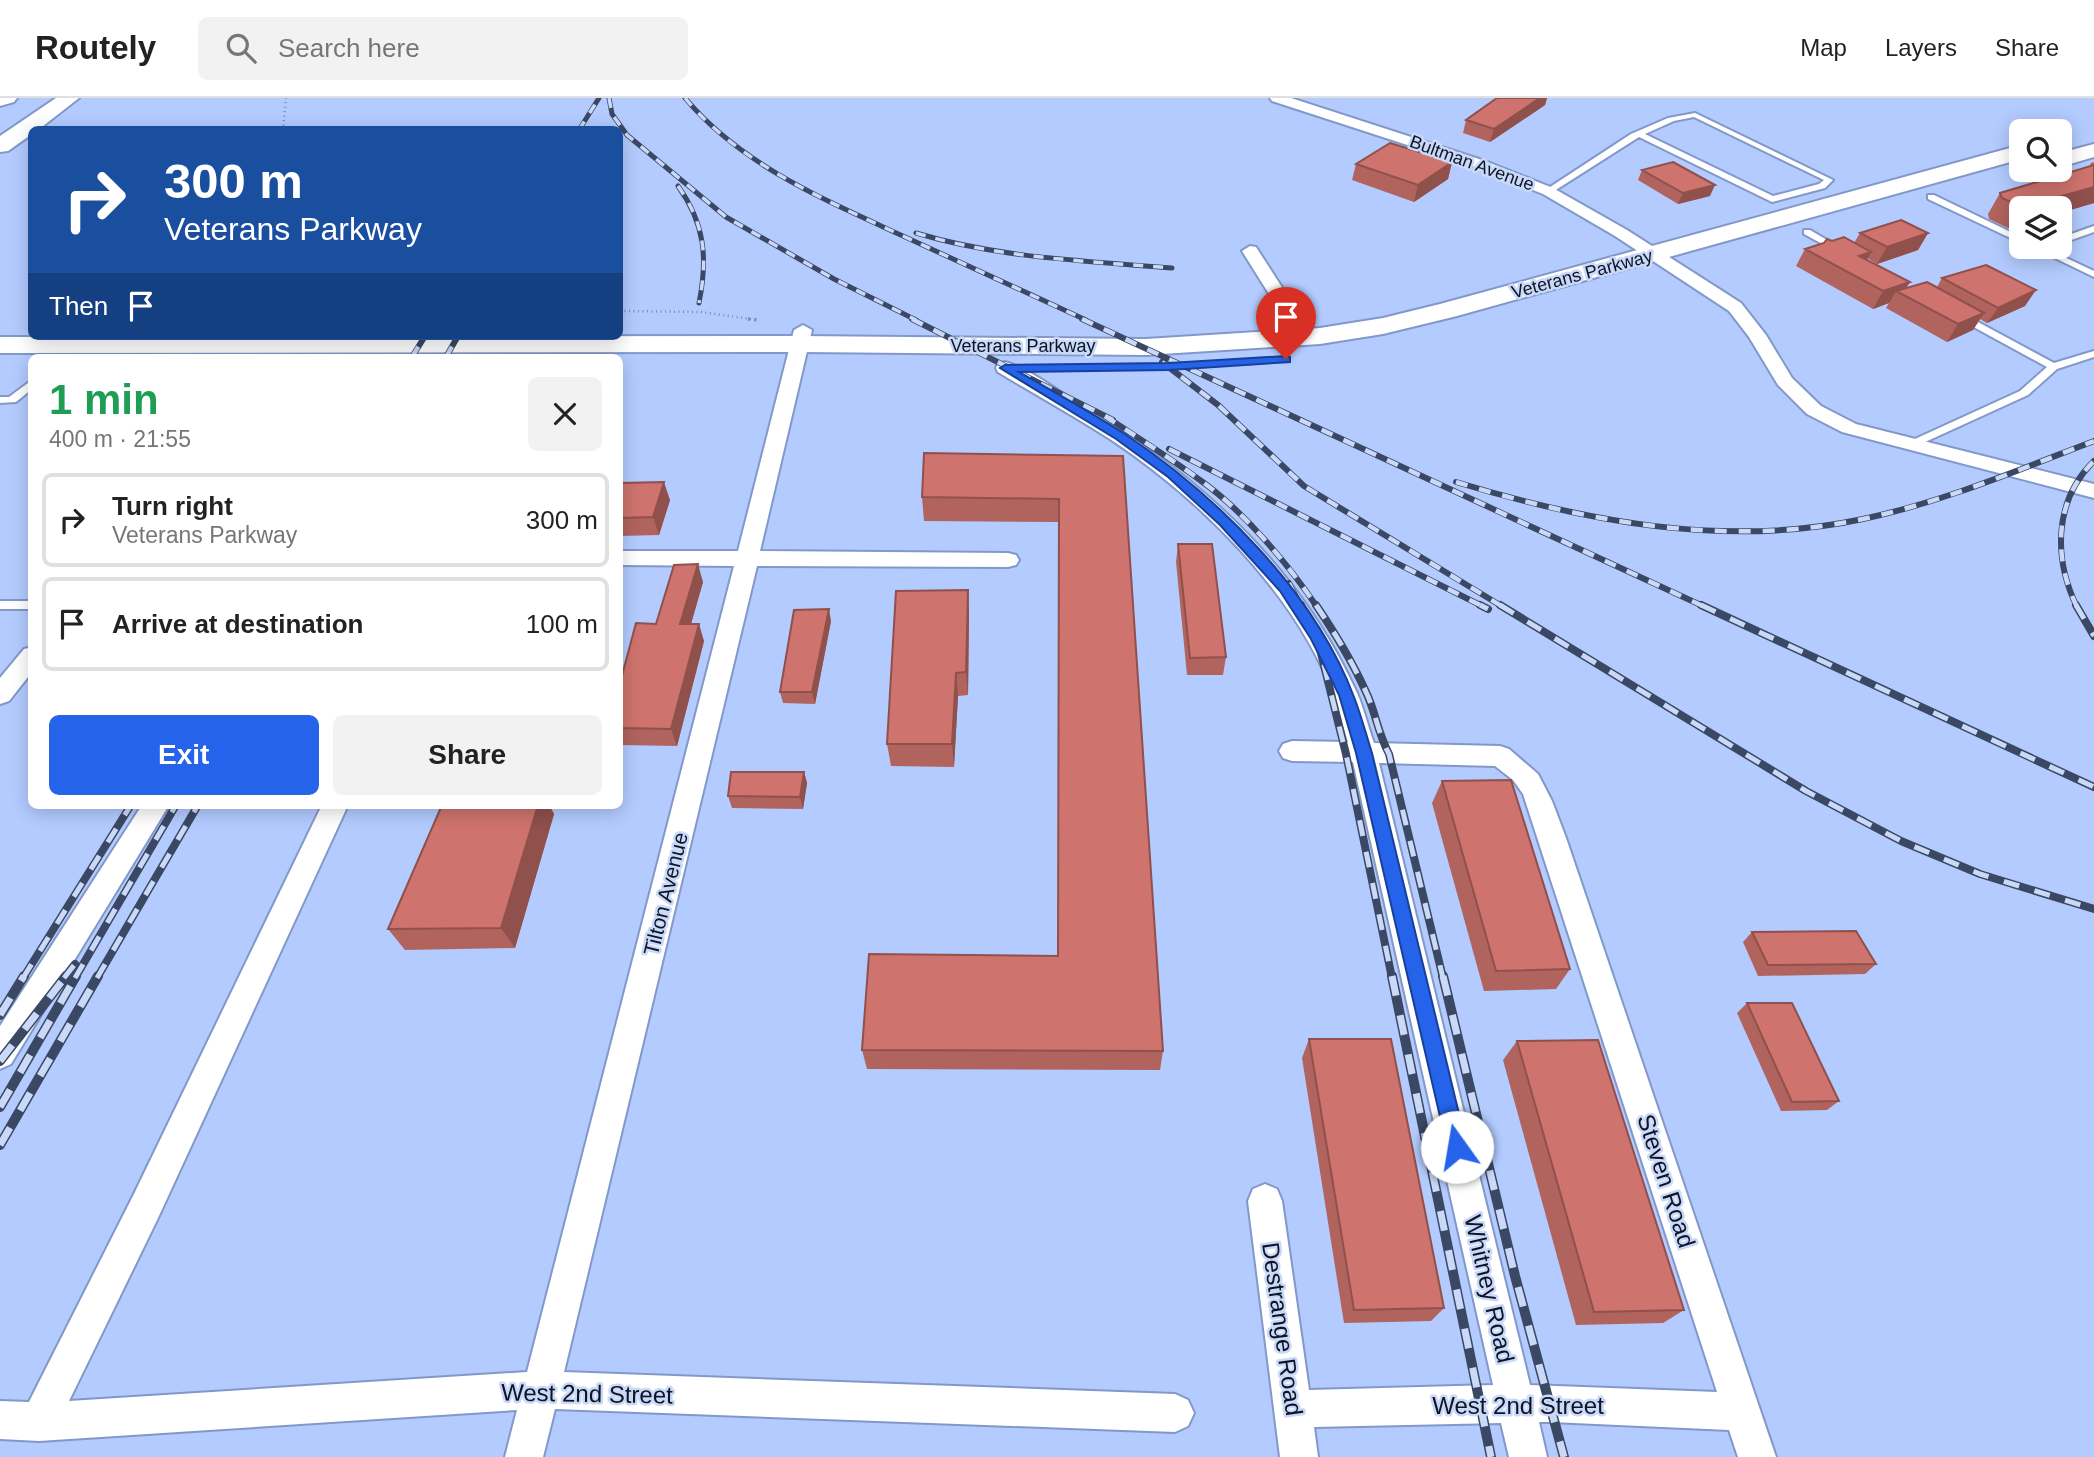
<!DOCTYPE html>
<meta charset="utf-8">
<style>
:root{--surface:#fff;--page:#f2f2f2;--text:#222;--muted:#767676;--line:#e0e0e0;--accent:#2563eb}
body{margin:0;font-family:Helvetica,sans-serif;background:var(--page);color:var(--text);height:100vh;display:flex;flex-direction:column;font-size:26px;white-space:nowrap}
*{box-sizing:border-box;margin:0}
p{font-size:23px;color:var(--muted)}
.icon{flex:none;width:38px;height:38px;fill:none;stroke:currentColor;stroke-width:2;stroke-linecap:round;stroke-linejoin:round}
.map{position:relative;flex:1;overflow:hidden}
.side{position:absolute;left:28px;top:256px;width:595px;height:455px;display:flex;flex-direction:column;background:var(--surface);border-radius:10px;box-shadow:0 4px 18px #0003}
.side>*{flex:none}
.hud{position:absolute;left:28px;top:28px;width:595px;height:214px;border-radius:10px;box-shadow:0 4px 18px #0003;background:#1a4fa0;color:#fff;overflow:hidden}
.fabs{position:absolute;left:2009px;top:21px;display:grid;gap:14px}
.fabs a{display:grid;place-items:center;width:63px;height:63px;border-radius:10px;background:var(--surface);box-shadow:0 4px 18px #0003;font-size:35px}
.pin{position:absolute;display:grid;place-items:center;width:60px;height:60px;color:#fff;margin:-72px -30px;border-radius:50% 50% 50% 0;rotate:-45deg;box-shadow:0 0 7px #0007}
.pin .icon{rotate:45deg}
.me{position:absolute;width:77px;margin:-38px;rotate:347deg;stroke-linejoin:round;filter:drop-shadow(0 0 5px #0008)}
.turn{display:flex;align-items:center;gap:24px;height:147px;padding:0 21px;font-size:32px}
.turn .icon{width:91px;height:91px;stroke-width:2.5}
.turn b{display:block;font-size:49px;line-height:60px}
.then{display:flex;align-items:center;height:66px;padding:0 21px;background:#0003;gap:14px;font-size:26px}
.round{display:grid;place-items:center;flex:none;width:74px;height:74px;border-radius:10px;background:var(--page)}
.head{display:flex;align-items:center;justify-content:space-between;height:119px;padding:0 21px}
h1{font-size:42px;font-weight:800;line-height:52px;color:#1e9e55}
.action{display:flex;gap:14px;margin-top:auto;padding:14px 21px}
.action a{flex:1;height:80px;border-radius:10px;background:var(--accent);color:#fff;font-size:28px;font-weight:800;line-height:80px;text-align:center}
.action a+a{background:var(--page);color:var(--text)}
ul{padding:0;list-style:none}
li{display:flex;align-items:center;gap:21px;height:94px;margin:0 14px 10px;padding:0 7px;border:4px solid var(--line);border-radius:10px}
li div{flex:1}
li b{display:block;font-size:26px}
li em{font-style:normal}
header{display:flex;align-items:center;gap:42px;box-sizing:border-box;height:98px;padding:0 35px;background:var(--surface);border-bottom:2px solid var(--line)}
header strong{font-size:33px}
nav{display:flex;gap:38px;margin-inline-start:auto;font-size:24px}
.search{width:490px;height:63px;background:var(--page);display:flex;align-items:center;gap:18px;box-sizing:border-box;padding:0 24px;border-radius:10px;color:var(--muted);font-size:26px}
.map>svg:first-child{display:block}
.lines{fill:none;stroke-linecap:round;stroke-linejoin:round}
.service-casing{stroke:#8198c8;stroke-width:4}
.minor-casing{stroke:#8198c8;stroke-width:4}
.secondary-casing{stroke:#8198c8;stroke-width:4}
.primary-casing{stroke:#8198c8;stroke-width:4}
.path-far1{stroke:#798cb4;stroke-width:2.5;stroke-dasharray:1 3.5;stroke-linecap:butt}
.path{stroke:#798cb4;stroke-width:3.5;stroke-dasharray:2 4.5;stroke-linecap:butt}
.service{fill:#fff;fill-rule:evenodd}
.minor{fill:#fff;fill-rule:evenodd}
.secondary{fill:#fff;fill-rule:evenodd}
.primary{fill:#fff;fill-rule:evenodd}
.rail-far3-casing{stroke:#3b4864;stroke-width:5}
.rail-far2-casing{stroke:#3b4864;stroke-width:6}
.rail-far1-casing{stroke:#3b4864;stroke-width:8}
.rail-casing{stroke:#3b4864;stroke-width:10}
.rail-far3{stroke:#cad9f8;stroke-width:3.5;stroke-dasharray:10;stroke-linecap:butt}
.rail-far2{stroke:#cad9f8;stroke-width:4.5;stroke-dasharray:12;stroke-linecap:butt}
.rail-far1{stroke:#cad9f8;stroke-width:5;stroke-dasharray:16;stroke-linecap:butt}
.rail{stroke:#cad9f8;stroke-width:7;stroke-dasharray:20;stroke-linecap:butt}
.wall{fill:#b1635e}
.shaded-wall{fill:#90504c}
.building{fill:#ce736d;stroke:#90504c;stroke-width:2}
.route{fill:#2563eb;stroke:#184099;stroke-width:2}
.labels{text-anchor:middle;stroke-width:5;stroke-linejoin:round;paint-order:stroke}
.far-street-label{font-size:18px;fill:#0c1426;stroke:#cad9f8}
.street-label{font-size:21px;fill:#0c1426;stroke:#cad9f8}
.near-street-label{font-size:24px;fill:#0c1426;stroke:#cad9f8}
</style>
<header>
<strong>Routely</strong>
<div class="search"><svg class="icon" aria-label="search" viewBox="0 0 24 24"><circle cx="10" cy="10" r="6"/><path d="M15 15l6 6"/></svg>Search here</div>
<nav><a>Map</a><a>Layers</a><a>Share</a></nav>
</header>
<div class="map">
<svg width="2094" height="1359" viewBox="0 0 2094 1359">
<rect width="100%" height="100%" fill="#b3cbff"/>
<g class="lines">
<defs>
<path id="service" d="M 1695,15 L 1833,82 L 1825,90 L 1772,104 L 1639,39 L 1551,95 L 1544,93 L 1631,36 L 1668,20 ZM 1694,19 L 1824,82 L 1819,86 L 1773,98 L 1645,36 L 1674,23 Z
M 1928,97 L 1934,97 L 2021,139 L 2021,145 L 1928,101 Z
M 2094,128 L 2094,134 L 2060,146 L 2060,140 Z
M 1804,132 L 1810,132 L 1844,152 L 1837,154 L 1804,136 Z
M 2032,149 L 2043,149 L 2094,173 L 2094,179 Z
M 1959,217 L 1965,217 L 2054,265 L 2094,253 L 2094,259 L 2057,271 L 2028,297 L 1912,350 L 1904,350 L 1904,346 L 2020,293 L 2047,269 L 1959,221 Z
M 32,282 L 32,291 L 16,304 L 0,305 L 0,299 L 9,299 Z
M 0,503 L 32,503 L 32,511 L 0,511 Z"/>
<path id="minor" d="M 1270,0 L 1291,0 L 1485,63 L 1553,90 L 1627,132 L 1741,205 L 1766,237 L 1792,280 L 1821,308 L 1856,326 L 2094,386 L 2094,400 L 1842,334 L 1807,316 L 1778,287 L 1749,239 L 1729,213 L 1615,138 L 1543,96 L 1475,69 L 1272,3 Z
M 1250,148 L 1256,149 L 1314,239 L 1311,243 L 1299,243 L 1296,239 L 1242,153 Z
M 803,227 L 812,232 L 760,453 L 1008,455 L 1016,457 L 1019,462 L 1016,467 L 1008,469 L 757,468 L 564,1274 L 1175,1296 L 1188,1302 L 1194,1315 L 1188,1328 L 1175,1334 L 555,1311 L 543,1359 L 505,1359 L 517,1312 L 39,1343 L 0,1341 L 0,1303 L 29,1304 L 134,1096 L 322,707 L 348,707 L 158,1120 L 69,1303 L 527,1274 L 734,468 L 620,467 L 620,453 L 738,453 L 794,232 Z
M 1005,264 C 1029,270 1061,295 1083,309 C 1200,378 1300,470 1357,595 C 1364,611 1368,629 1374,645 L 1500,648 L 1509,651 L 1538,676 L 1552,703 L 1566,740 L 1776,1359 L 1738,1359 L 1729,1332 L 1551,1324 L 1539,1324 L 1547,1359 L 1509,1359 L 1501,1325 L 1314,1329 L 1318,1359 L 1280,1359 L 1248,1103 L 1253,1091 L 1265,1086 L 1277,1091 L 1282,1103 L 1309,1292 L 1493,1287 L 1353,664 L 1292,663 L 1283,660 L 1279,653 L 1283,646 L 1292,643 L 1348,644 C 1343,629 1340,613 1334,598 C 1297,497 1201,402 1113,343 C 1076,319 1036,297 998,274 L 996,270 L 998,266 ZM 1379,665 L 1495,668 L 1513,682 L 1523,696 L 1717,1294 L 1530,1287 Z
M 32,549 L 32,574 L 9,603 L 0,606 L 0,580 L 24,551 Z
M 142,707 L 169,707 L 11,966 L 0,971 L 0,928 Z"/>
<path id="secondary" d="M 2094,46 L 2094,59 L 2060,69 L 2060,55 Z
M 2021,47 L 2021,61 L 1457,218 L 1383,236 L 1320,246 L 1146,257 L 801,254 L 0,255 L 0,239 L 801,238 L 1146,241 L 1320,230 L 1383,220 L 1440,206 Z"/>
<path id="primary" d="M 0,0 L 17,0 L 14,4 L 0,8 Z
M 56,0 L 79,0 L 38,32 L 32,32 L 32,36 L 8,53 L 0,54 L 0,38 Z"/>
</defs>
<use href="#service" class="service-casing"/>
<use href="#minor" class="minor-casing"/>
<use href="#secondary" class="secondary-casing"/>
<use href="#primary" class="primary-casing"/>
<path class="path-far1" d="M 283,32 L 286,0
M 620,213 L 701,214 L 758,222"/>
<path class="path" d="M 748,221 L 758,222"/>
<use href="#service" class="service"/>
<use href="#minor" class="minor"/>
<use href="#secondary" class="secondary"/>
<use href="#primary" class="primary"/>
<defs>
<path id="rail-far3" d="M 609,0 L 612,16 L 627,37 L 726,119 L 834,181 L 916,222
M 685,0 C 741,67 825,102 903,138 C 964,166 1025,194 1086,222
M 579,32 L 599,0
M 678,88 C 705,126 708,160 699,205
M 916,135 C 999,160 1086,163 1172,170"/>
<path id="rail-far2" d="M 912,221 L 1113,322
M 1082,221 L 1705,509
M 412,259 L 425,238
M 446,259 L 458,238
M 1162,264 L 1218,307 L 1304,388 L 1503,509
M 1105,318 C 1138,340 1172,361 1204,385 C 1245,415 1289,467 1317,509
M 1169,351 L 1484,509
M 1456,384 C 1588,424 1726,450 1863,421 C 1943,404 2018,372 2094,343
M 1289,485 L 1301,509
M 2077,509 C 2053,460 2054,402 2094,363"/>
<path id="rail-far1" d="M 1301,507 L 1317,539 L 1346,656 L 1392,880
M 1316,507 C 1335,535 1352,563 1366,594 C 1376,615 1377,633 1389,656 L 1443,880
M 1480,507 L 1488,511
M 1500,507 L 1806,693 L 1901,743 L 1980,776 L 2094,811
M 1701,507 L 2094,689
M 2076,507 L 2094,538
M 23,880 L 131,707
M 64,880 L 75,866
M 75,880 L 176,707
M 97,880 L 198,707"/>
<path id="rail" d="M 1392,878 L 1491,1359
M 1443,878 L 1515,1178 L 1564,1359
M 0,917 L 24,878
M 0,963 L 66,878
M 0,1009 L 76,878
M 0,1047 L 98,878"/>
</defs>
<use href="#rail-far3" class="rail-far3-casing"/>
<use href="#rail-far2" class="rail-far2-casing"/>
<use href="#rail-far1" class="rail-far1-casing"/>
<use href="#rail" class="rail-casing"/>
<use href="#rail-far3" class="rail-far3"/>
<use href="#rail-far2" class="rail-far2"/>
<use href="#rail-far1" class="rail-far1"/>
<use href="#rail" class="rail"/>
</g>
<path class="wall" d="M 1497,0 L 1547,0 L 1545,7 L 1490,44 L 1463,35 L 1466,22 Z
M 1452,64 L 1448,81 L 1414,104 L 1352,82 L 1356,66 Z
M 2094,64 L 2094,105 L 2060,115 L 2060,110 L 2021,110 L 2021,126 L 2008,130 L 1989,121 L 1988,116 L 2000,95 L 2089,69 L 2091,65 Z
M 1642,72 L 1710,98 L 1678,106 L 1638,82 Z
M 1860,135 L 1928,135 L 1918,152 L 1877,166 L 1867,160 L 1867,162 L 1910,184 L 1906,190 L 1937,189 L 1942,180 L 2025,208 L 1987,225 L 1980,221 L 1973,232 L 1947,244 L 1886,210 L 1889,205 L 1873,211 L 1796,168 L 1805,151 L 1832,143 L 1854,145 Z
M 1123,358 L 1163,953 L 1160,972 L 867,971 L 862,952 L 1058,858 L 1059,424 L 924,423 L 922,399 Z
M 620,385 L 670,402 L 659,437 L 620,438 Z
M 1178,446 L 1226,559 L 1223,577 L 1187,577 L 1176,464 Z
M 703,484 L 691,526 L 704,543 L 677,648 L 620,647 L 620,585 L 656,526 Z
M 968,492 L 969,516 L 968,597 L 958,598 L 954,669 L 891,668 L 887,646 Z
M 831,523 L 815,606 L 783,605 L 780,594 Z
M 804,674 L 807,685 L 803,711 L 732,710 L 728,698 Z
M 1442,683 L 1570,871 L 1556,891 L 1484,893 L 1432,705 Z
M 442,707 L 549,707 L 554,716 L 515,850 L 405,852 L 388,831 Z
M 1752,834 L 1876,866 L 1865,876 L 1758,878 L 1743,844 Z
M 1747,905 L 1839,1003 L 1827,1012 L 1781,1013 L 1737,915 Z
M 1309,941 L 1444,1210 L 1431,1223 L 1344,1225 L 1302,960 Z
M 1517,943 L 1684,1212 L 1663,1225 L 1576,1227 L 1503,962 Z"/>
<path class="shaded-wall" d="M 1540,0 L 1547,0 L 1545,7 L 1490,44 L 1494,31 Z
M 1452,64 L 1448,81 L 1414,104 L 1418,87 Z
M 1715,87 L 1710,98 L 1678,106 L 1683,95 Z
M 2094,89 L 2094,105 L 2060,115 L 2060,110 L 2021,110 Z
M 2021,110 L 2021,126 L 2008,130 Z
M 1928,135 L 1918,152 L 1877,166 L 1887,149 Z
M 1871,154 L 1862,171 L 1859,158 Z
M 1910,184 L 1902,196 L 1896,193 L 1889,205 L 1873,211 L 1883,193 Z
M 2036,192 L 2025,208 L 1987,225 L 1998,210 Z
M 1984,215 L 1973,232 L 1947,244 L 1958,226 Z
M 664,384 L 670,402 L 659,437 L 653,419 Z
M 698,466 L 703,484 L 686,543 L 680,526 Z
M 968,492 L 969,516 L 968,597 L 966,574 Z
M 829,511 L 831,523 L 815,606 L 812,594 Z
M 699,526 L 704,543 L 677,648 L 671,631 Z
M 956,575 L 958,598 L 954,669 L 952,646 Z
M 804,674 L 807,685 L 803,711 L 800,699 Z
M 538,707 L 549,707 L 554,716 L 515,850 L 501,830 Z"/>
<path class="building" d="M 1497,0 L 1540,0 L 1494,31 L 1466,22 Z
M 1390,45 L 1452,64 L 1418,87 L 1356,66 Z
M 1673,64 L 1715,87 L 1683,95 L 1642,72 Z
M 2094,67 L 2094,89 L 2022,109 L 2002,100 L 2000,95 Z
M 1901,122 L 1928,135 L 1887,149 L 1860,135 Z
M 1844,139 L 1871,154 L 1859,158 L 1910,184 L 1883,193 L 1805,151 L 1824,145 L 1827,141 L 1832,143 Z
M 1986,167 L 2036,192 L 1998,210 L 1942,180 Z
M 1927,184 L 1984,215 L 1958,226 L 1896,193 Z
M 924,355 L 1123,358 L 1163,953 L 862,952 L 869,856 L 1058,858 L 1059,401 L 922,399 Z
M 664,384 L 653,419 L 620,420 L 620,385 Z
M 1178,446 L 1212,446 L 1226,559 L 1190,560 Z
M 698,466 L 680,526 L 699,526 L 671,631 L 620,630 L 620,585 L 636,525 L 656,526 L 674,467 Z
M 968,492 L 966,574 L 956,575 L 952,646 L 887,646 L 896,493 Z
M 829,511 L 812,594 L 780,594 L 794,512 Z
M 731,674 L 804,674 L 800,699 L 728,698 Z
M 1511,682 L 1570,871 L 1496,873 L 1442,683 Z
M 442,707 L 538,707 L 501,830 L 388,831 Z
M 1856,833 L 1876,866 L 1768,867 L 1752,834 Z
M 1747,905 L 1792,905 L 1839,1003 L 1792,1004 Z
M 1309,941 L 1391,941 L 1444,1210 L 1354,1212 Z
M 1598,942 L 1684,1212 L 1594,1214 L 1517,943 Z"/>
<path class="route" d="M 1286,258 L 1290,259 L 1290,264 L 1169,272 L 1019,274 C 1054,294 1091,314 1125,336 C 1217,398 1314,493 1354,599 C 1361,617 1366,636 1372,655 L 1467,1049 L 1464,1056 L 1457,1058 L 1450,1056 L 1447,1049 L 1356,655 L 1339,597 L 1311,541 L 1280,493 L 1220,427 L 1168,379 L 1116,341 L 1000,270 L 1005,267 L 1169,265 Z"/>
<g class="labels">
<g class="far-street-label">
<text transform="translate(1472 65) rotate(20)" y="6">Bultman Avenue</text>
<text transform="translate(1582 176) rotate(-15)" y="6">Veterans Parkway</text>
<text x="1023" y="254">Veterans Parkway</text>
</g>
<g class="street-label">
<text transform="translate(666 796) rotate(-76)" y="7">Tilton Avenue</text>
</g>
<g class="near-street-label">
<text transform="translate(1666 1083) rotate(72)" y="8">Steven Road</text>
<text transform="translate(1489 1191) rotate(77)" y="8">Whitney Road</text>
<text transform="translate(1282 1231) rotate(82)" y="8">Destrange Road</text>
<text transform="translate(587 1296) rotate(1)" y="8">West 2nd Street</text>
<text x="1518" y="1316">West 2nd Street</text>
</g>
</g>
</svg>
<div class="fabs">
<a><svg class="icon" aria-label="search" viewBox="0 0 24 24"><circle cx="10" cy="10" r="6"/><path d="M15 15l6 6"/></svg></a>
<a><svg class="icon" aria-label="layers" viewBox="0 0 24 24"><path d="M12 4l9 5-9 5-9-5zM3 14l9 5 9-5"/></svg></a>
</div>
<div class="pin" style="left:1286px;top:261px;background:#d93025"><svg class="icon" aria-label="arrive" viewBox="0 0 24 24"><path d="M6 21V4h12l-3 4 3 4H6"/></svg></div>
<svg class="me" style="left:1457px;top:1049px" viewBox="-20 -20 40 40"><circle r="19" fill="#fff"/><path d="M0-13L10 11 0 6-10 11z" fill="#2563eb"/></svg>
<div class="hud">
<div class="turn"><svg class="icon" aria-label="right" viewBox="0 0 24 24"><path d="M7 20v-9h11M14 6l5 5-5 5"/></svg><div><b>300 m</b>Veterans Parkway</div></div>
<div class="then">Then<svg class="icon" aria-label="arrive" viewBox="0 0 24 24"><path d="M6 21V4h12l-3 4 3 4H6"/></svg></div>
</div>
<section class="side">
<div class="head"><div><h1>1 min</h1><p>400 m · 21:55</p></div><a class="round"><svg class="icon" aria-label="close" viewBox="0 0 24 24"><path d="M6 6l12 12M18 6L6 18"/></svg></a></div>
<ul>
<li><svg class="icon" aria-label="right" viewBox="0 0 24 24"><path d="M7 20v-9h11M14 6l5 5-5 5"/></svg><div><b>Turn right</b><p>Veterans Parkway</p></div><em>300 m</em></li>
<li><svg class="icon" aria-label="arrive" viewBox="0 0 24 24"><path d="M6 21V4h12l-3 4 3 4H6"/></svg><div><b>Arrive at destination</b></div><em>100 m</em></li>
</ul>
<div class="action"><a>Exit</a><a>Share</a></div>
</section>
</div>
